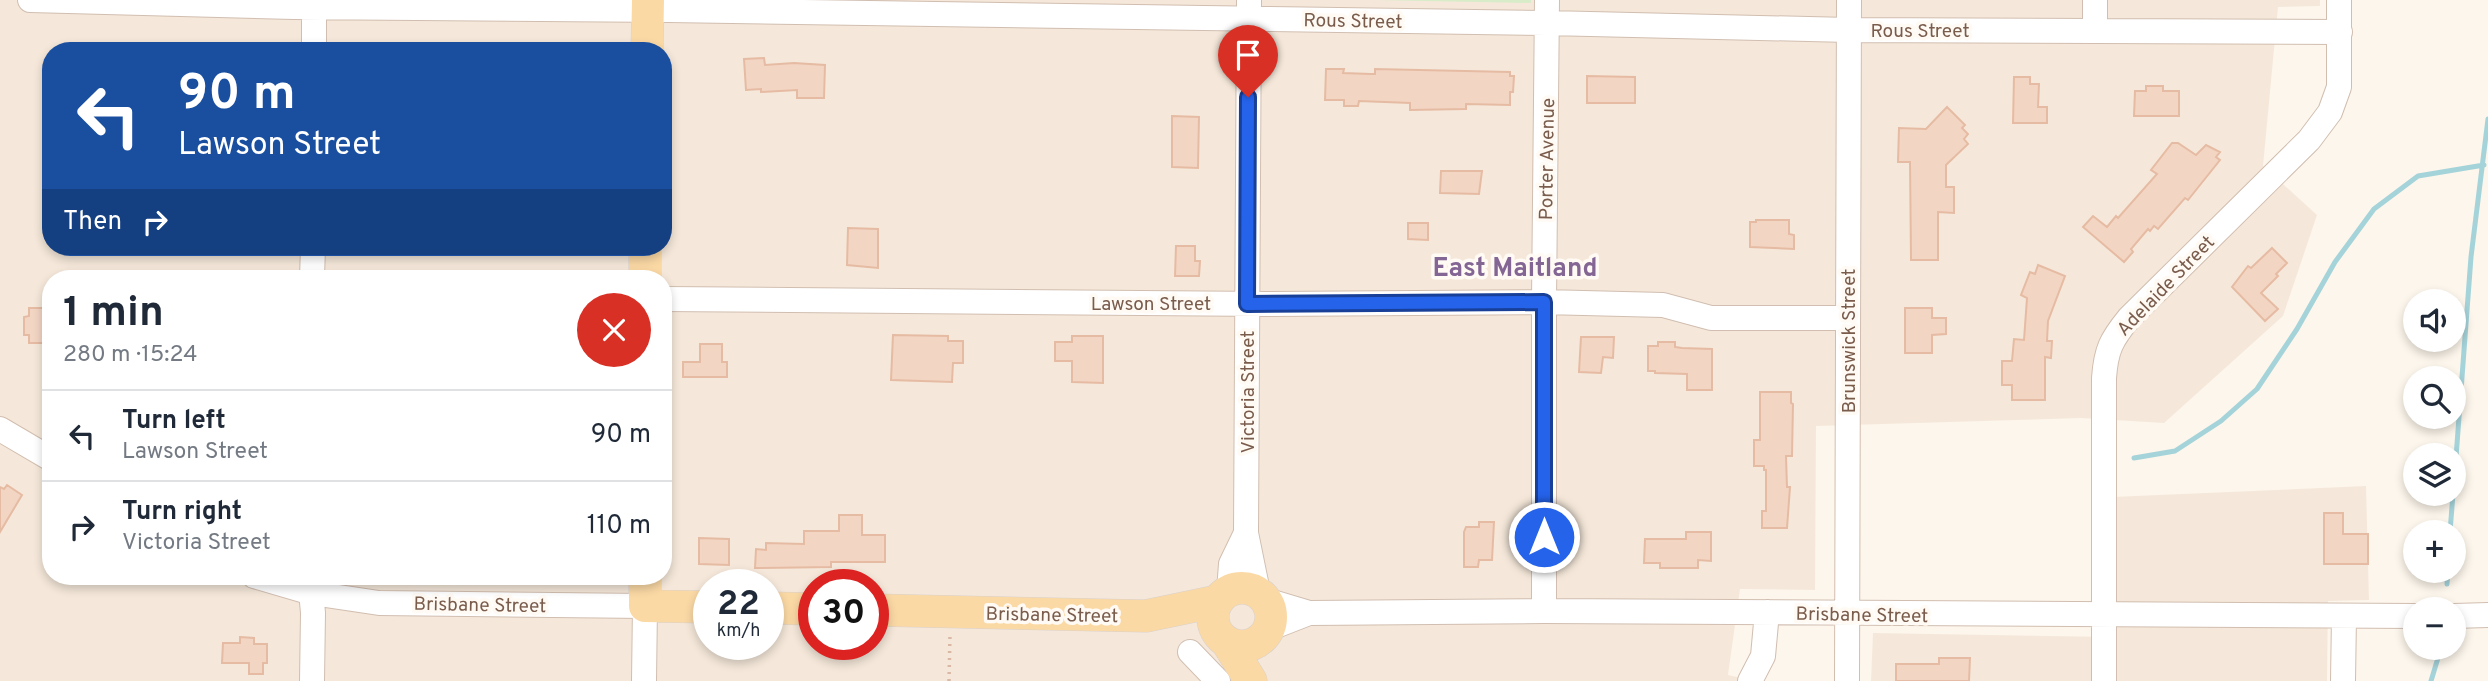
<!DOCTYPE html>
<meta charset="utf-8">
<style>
:root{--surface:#fff;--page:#f6f6f7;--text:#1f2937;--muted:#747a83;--line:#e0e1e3}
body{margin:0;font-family:Overpass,sans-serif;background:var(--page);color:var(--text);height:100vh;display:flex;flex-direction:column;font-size:26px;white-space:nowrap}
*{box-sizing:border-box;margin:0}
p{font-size:23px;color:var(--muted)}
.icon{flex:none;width:38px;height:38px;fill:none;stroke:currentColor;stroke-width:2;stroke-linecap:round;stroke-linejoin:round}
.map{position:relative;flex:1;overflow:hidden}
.panel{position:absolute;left:42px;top:270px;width:630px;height:315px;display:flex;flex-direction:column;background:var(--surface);border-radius:28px;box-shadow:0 4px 10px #0003}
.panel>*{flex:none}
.top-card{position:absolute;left:42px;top:42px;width:630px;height:214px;border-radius:28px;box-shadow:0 4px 10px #0003;background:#1a4fa0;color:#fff;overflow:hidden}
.buttons{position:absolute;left:2403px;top:289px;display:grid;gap:14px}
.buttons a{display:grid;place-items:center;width:63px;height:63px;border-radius:50%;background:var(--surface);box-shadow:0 4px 10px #0003;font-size:35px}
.speed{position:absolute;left:693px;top:569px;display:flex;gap:14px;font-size:35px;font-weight:700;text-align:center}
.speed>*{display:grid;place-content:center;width:91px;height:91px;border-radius:50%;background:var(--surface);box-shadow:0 4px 10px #0003;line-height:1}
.speed small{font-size:18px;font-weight:400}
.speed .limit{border:10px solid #d22;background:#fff;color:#111}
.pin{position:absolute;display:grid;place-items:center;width:60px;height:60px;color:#fff;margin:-72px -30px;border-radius:50% 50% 50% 0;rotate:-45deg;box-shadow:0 0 7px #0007}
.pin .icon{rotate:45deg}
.me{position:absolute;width:77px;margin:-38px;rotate:0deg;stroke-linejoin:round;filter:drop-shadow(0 0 5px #0008)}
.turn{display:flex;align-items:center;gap:24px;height:147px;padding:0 21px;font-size:32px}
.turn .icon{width:91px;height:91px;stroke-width:2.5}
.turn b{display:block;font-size:49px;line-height:60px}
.then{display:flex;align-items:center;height:66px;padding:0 21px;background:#0003;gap:14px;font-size:26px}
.round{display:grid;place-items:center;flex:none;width:74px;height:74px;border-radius:37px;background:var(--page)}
.head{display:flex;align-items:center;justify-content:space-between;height:119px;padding:0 21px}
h1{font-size:42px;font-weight:700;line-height:52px}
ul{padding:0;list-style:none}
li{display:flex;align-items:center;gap:21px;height:91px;padding:0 21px;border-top:2px solid var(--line)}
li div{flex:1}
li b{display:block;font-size:26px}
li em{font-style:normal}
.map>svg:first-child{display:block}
.residential{fill:#f5e8da;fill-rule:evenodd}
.green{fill:#d8ecc9}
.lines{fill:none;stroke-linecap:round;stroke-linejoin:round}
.stream{stroke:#a5d3da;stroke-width:5}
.building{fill:#f3d5c3;stroke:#e6bba3;stroke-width:2}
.minor-casing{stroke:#d1beb0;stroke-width:26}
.major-casing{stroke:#dad1cd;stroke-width:33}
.path{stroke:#d9b8a5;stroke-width:3.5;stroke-dasharray:2 5;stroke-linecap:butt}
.minor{stroke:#fff;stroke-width:24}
.major{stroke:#fbd9a5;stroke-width:32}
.route-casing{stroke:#184099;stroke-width:18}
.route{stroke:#2563eb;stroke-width:12}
.labels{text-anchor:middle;stroke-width:7;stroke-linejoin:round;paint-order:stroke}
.street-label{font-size:19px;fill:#7a5c4d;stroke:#fffaf3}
.district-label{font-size:26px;font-weight:bold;fill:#846695;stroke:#fffaf3}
</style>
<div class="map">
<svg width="2488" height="681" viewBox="0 0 2488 681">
<rect width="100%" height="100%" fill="#fdf6ec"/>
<path class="residential" d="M 0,0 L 2320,0 L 2320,6 L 2278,7 L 2263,166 L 2317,215 L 2283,316 L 2164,423 L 2081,418 L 1816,426 L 1815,590 L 1740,589 L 1728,675 L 1755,681 L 0,681 ZM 51,51 L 663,51 L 663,247 L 51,247 ZM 51,278 L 663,278 L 663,576 L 51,576 ZM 709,584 L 768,584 L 768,644 L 709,644 ZM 814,584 L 873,584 L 873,644 L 814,644 Z
M 2366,486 L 2369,600 L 2328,601 L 2327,681 L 1871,681 L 1873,633 L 2113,637 L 2112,497 Z"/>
<path class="green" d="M 1375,0 L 1531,0 L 1531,3 Z"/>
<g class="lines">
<path class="stream" d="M 2134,458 L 2175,451 L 2221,421 L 2257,389 L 2297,329 L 2335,262 L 2374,209 L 2418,176 L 2484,165
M 2454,484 L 2471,257 L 2488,119
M 2450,532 L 2453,494
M 2447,584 L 2448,570
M 2431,681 L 2441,648"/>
</g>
<path class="building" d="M 764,58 L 765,65 L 794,63 L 825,65 L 824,98 L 797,98 L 797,90 L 761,92 L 761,89 L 746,90 L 744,59 Z
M 1326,69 L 1344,69 L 1343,73 L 1371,74 L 1375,74 L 1375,69 L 1510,72 L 1510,76 L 1514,76 L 1513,92 L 1510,92 L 1510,105 L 1466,104 L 1466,109 L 1410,110 L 1410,103 L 1359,101 L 1358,106 L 1344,106 L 1344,100 L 1325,100 Z
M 1587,76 L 1635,77 L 1635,103 L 1587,103 Z
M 2014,77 L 2030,77 L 2030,84 L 2039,84 L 2038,107 L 2047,107 L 2047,123 L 2013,123 Z
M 2146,86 L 2163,86 L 2163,91 L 2179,91 L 2179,116 L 2134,116 L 2135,91 L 2146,91 Z
M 1947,107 L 1965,125 L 1962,128 L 1968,134 L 1964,139 L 1968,144 L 1946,165 L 1946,187 L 1954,187 L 1954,213 L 1938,212 L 1938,260 L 1911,260 L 1910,162 L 1898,162 L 1899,128 L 1926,129 Z
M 1172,116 L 1199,117 L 1198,168 L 1172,167 Z
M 2172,143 L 2178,143 L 2196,155 L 2206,145 L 2220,152 L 2216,157 L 2220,160 L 2188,200 L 2185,198 L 2158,229 L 2154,226 L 2150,231 L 2148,229 L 2131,249 L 2133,252 L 2124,262 L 2083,227 L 2093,216 L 2107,227 L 2116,216 L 2118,218 L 2157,174 L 2151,170 Z
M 1441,171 L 1482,171 L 1479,194 L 1440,193 Z
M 1756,220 L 1789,220 L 1789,234 L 1794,235 L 1794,249 L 1750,247 L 1750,222 L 1756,222 Z
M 1408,223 L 1428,223 L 1428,240 L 1408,239 Z
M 848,228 L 878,229 L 878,268 L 847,265 Z
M 1176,246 L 1195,246 L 1195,261 L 1200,261 L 1199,276 L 1175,276 Z
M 2272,248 L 2287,263 L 2276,274 L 2278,276 L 2261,293 L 2278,309 L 2265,321 L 2232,287 L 2248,266 L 2251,268 Z
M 2038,265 L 2065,276 L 2048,321 L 2047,341 L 2052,341 L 2051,358 L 2045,357 L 2045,400 L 2012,400 L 2012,385 L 2002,385 L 2002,361 L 2012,361 L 2014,339 L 2024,340 L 2027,298 L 2021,295 L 2030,272 L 2035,274 Z
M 29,308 L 51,308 L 51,343 L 29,343 L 29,335 L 24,335 L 24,317 L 29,316 Z
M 1905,308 L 1932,308 L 1932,318 L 1946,318 L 1946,334 L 1932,335 L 1932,353 L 1905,353 Z
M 893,335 L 948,336 L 948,341 L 963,341 L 963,363 L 953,363 L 952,382 L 891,380 Z
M 1072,336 L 1103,336 L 1103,383 L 1072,382 L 1072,361 L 1055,361 L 1055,342 L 1072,342 Z
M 1581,337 L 1614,337 L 1613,358 L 1603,357 L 1601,373 L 1579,372 Z
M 1658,342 L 1675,342 L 1675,347 L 1682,348 L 1712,349 L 1712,390 L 1687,390 L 1687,374 L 1655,373 L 1655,371 L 1648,371 L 1648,346 L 1658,346 Z
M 700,344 L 722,344 L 722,362 L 727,362 L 727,377 L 683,377 L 683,362 L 700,362 Z
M 1760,392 L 1791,392 L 1791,403 L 1793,404 L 1792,456 L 1786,456 L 1787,487 L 1790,487 L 1787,528 L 1762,528 L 1762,511 L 1766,511 L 1766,470 L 1764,470 L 1764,466 L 1754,466 L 1754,440 L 1760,440 Z
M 7,485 L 22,495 L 0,532 L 0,487 L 4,489 Z
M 2324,513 L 2343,513 L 2343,534 L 2368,534 L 2368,564 L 2324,564 Z
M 839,515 L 862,515 L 862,535 L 885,535 L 885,562 L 831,562 L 831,567 L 755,568 L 756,549 L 766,550 L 766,543 L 804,544 L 804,531 L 839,531 Z
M 1479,522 L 1494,522 L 1492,560 L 1479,560 L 1478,567 L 1464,567 L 1464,532 L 1466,527 L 1479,527 Z
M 1686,532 L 1711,532 L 1711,561 L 1698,560 L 1698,568 L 1660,568 L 1660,563 L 1644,563 L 1645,539 L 1686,539 Z
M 699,538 L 729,539 L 729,565 L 699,564 Z
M 240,637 L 254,638 L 254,644 L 267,644 L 267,663 L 263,663 L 263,674 L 249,674 L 249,663 L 222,663 L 223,643 L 240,643 Z
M 1939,658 L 1970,658 L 1969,681 L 1896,681 L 1896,664 L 1939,664 Z"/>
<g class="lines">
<defs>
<path id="minor" d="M 30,0 L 294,7 L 668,10 L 1548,23 L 1849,30 L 2340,32
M 1249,0 L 1246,533 L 1258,592
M 2095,31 L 2095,0
M 314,51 L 314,7 L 317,0
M 312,278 L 313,247
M 663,299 L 1266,304 L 1544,302 L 1663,305 L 1711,318 L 1848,318
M 0,429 L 51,459
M 254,576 L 312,593 L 379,603 L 645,606 L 644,681
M 310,580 L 313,613 L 312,681
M 1229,591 L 1231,564 L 1246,533
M 1266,600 L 1309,613 L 1544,611 L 2415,616
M 1544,611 L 1544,302 L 1547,0
M 2454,616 L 2488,615
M 1268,629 L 1309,613
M 1190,652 L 1218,681
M 1750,681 L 1763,656 L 1767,612
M 1847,681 L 1849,0
M 2104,681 L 2104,378 C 2106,350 2111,340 2129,318 L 2309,140 L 2330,112 L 2339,87 L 2339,0
M 2343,681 L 2344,616"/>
<path id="major" d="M 647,51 L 648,0
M 645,278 L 645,247
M 645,576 L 645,606 L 709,607
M1213 617a29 29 0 1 1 58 0a29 29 0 1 1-58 0Z
M 768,608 L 814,609
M 873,610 L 1146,616 L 1218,601
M 1227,642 L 1251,681"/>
</defs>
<use href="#minor" class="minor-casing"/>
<use href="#major" class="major-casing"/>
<path class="path" d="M 949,681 L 950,634"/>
<use href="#minor" class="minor"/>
<use href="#major" class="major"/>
</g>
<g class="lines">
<defs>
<path id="route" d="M 1248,97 L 1247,304 L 1544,302 L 1544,537"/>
</defs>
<use href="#route" class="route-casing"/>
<use href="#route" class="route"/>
</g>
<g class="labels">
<g class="street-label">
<text transform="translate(1353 20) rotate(1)" y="7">Rous Street</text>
<text x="1920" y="37">Rous Street</text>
<text transform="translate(1546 159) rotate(-89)" y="7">Porter Avenue</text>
<text transform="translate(2165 285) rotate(-46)" y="7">Adelaide Street</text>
<text x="1151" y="310">Lawson Street</text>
<text transform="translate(1848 341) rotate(-90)" y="7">Brunswick Street</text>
<text transform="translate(1247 392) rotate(-90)" y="7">Victoria Street</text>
<text transform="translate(480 604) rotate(1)" y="7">Brisbane Street</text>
<text transform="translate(1052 614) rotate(1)" y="7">Brisbane Street</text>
<text transform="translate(1862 614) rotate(1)" y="7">Brisbane Street</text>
</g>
<g class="district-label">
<text x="1515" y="276">East Maitland</text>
</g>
</g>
</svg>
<div class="buttons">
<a><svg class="icon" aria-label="sound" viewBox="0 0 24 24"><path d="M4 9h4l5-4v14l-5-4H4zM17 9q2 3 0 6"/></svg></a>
<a><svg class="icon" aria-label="search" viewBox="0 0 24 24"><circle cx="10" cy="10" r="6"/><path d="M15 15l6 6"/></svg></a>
<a><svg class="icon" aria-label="layers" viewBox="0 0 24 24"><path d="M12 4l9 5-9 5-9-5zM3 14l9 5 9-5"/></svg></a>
<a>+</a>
<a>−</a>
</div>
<div class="speed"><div>22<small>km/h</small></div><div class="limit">30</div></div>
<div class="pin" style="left:1248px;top:97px;background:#d93025"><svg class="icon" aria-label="arrive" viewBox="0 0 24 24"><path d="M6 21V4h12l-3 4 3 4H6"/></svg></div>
<svg class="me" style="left:1544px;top:537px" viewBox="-20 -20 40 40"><circle r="17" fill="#2563eb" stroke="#fff" stroke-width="3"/><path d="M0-11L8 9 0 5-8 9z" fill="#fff"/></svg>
<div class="top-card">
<div class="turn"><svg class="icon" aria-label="left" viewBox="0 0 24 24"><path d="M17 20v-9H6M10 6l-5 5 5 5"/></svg><div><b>90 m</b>Lawson Street</div></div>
<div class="then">Then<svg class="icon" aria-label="right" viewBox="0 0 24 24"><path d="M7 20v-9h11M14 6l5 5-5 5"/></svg></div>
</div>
<section class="panel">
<div class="head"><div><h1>1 min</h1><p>280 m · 15:24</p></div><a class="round" style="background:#d93025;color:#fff"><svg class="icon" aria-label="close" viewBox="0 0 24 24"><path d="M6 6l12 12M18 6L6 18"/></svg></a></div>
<ul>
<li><svg class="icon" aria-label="left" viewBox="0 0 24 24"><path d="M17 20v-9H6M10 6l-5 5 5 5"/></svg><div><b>Turn left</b><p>Lawson Street</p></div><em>90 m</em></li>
<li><svg class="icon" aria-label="right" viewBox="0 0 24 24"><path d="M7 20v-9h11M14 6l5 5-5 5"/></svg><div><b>Turn right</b><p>Victoria Street</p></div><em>110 m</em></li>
</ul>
</section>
</div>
